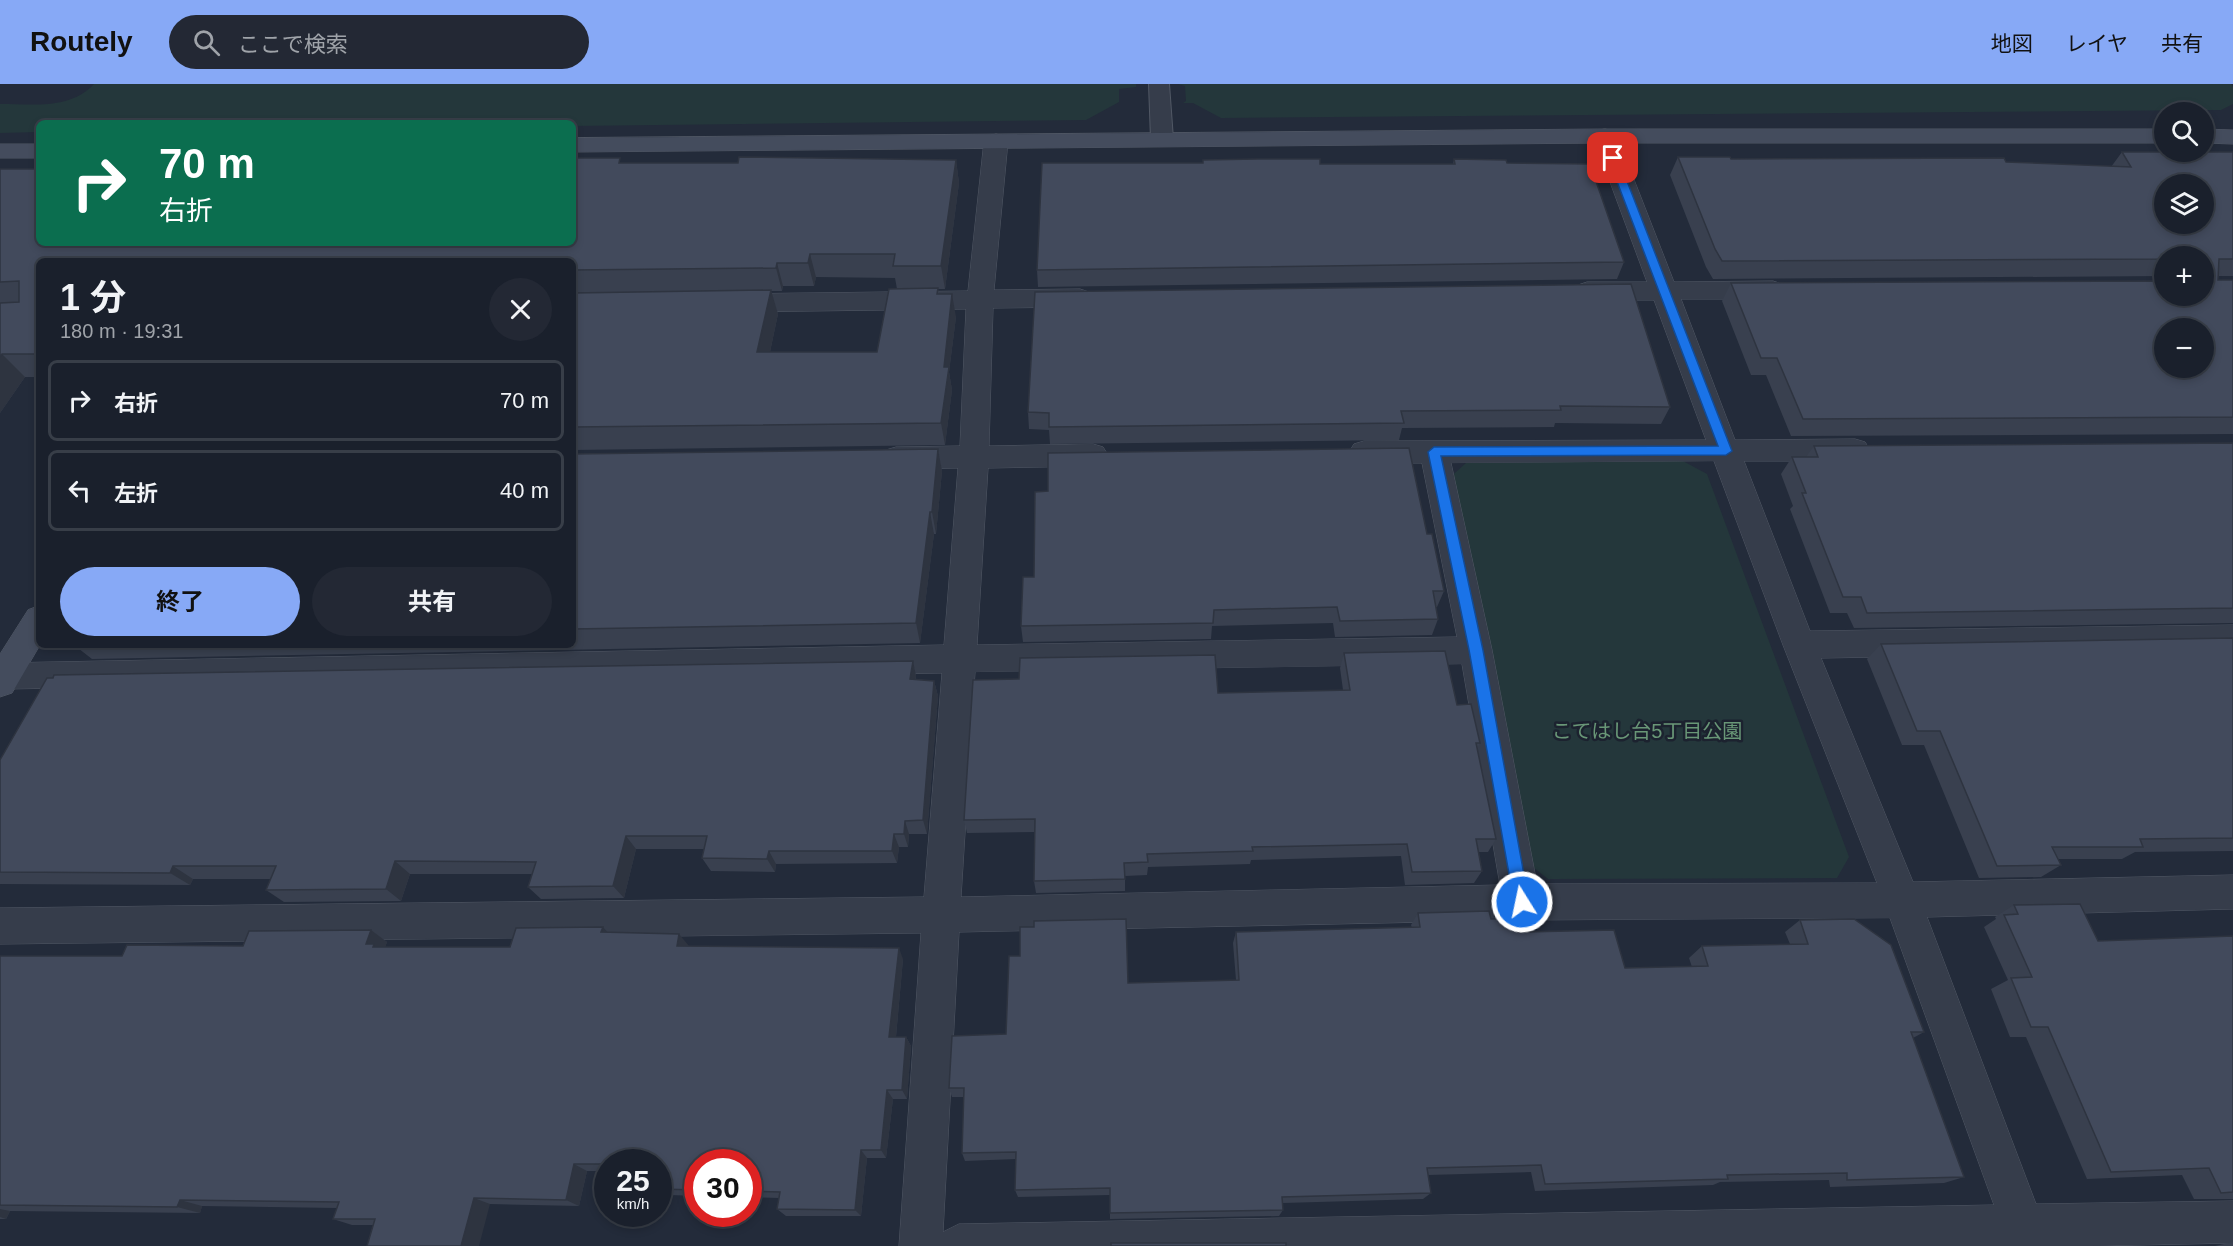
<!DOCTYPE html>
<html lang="ja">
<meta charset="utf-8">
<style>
:root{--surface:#1a202c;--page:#232834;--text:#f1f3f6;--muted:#9fa3a9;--line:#383e48;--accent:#87a9f6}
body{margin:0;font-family:Helvetica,"Noto Sans JP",sans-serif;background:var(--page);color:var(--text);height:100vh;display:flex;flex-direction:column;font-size:22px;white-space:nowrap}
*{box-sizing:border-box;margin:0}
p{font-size:20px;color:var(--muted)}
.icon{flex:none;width:33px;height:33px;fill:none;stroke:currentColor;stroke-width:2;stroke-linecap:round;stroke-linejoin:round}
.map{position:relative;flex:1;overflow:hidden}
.drawer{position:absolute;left:36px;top:174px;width:540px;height:390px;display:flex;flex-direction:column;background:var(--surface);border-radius:9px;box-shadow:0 3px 9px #0003,0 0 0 2px var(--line)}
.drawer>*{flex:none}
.guide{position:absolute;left:36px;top:36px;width:540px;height:126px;border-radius:9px;box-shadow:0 3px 9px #0003,0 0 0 2px var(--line);background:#0b6e4f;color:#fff;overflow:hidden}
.fabs{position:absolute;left:2154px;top:18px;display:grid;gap:12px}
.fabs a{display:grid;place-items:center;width:60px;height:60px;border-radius:50%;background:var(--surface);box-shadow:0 3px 9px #0003,0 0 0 2px var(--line);font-size:30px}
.speed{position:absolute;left:594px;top:1065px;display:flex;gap:12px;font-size:30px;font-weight:700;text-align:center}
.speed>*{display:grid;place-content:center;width:78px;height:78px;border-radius:50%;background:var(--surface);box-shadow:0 3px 9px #0003,0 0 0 2px var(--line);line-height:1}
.speed small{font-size:15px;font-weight:400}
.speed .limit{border:9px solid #d22;background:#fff;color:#111}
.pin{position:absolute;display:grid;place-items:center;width:51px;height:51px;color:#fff;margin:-26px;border-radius:12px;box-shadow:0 3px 9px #0006}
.me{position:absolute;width:66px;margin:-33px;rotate:350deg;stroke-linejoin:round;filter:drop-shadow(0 0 4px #0008)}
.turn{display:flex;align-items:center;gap:21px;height:126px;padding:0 24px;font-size:27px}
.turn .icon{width:78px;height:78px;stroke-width:2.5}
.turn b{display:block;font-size:42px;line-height:51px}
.round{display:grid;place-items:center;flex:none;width:63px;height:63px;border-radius:32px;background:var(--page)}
.head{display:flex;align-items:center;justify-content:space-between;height:102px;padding:0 24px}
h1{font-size:36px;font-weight:700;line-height:45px}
.primary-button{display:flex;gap:12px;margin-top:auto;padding:12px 24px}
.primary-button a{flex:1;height:69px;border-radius:36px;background:var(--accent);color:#111;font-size:24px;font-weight:700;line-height:69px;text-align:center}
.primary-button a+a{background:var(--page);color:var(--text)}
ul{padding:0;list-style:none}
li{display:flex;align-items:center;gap:18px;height:81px;margin:0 12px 9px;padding:0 12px;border:3px solid var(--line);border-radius:9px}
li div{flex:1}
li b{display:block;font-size:22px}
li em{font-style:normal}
header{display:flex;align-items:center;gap:36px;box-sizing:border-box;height:84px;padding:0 30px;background:var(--accent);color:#111}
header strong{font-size:28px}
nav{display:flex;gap:33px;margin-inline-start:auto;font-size:21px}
.search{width:420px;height:54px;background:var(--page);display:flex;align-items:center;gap:15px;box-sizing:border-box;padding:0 21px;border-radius:33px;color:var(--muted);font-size:22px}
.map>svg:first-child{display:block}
.green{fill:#24373b}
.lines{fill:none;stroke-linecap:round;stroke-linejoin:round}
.lane-casing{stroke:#515865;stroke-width:2}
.street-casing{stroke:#515865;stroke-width:1}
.secondary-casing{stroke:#515865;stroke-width:1}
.lane{fill:#363d4b;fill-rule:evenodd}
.street{fill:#363d4b;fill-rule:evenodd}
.secondary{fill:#444c5d;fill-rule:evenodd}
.wall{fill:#39404f;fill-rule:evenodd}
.shaded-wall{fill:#2e3440}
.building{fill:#424a5c;stroke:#2e3440;stroke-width:1.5;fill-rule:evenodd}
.route{fill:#1a73e8;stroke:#114b97;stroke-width:1.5}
.labels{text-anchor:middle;stroke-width:5;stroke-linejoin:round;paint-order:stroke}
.park-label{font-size:20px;fill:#699777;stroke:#1c222f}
</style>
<header>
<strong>Routely</strong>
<div class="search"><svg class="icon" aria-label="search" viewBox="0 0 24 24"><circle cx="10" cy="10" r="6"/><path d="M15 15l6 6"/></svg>ここで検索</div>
<nav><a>地図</a><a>レイヤ</a><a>共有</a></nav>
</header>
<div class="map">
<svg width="2233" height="1162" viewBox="0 0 2233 1162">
<rect width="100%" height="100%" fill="#232b3a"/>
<path class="green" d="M 94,0 L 1136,0 L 1136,3 L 1119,5 L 1119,18 L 1086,36 L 573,42 L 573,39 L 39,39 L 39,48 L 0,49 L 0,20 C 32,20 70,26 94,0 Z
M 1178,0 L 2231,0 L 2233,3 L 2233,20 L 2221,26 L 1221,34 L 1193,19 L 1183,19 L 1186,17 L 1185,2 Z
M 1681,376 L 1707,390 L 1849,773 L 1837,794 L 1548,795 L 1524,776 L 1446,397 L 1466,379 Z"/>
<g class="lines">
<defs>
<path id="lane" d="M 1149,0 L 1169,0 L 1173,55 L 1170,60 L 1162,62 L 1154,60 L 1151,55 Z"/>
<path id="street" d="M 1605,45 L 1613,47 L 1617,52 L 1674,198 L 1773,197 L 1782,200 L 1786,206 L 1782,212 L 1773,215 L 1681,215 L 1735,356 L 1855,355 L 1865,358 L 1870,366 L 1865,374 L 1855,377 L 1744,377 L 1810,547 L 2233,541 L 2233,567 L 1821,574 L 1913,798 L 2233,791 L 2233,825 L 1927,833 L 2036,1120 L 2233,1117 L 2233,1159 L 2093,1162 L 899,1162 L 921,849 L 0,860 L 0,824 L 924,813 L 942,589 L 5,605 L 0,603 L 0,579 L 944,561 L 958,384 L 896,385 L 886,382 L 881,374 L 886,366 L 896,363 L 960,362 L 966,225 L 729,228 L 720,225 L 716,219 L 720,213 L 729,210 L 968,207 L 984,57 L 988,52 L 996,50 L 1004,52 L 1008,57 L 994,206 L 1080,205 L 1089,208 L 1093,214 L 1089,220 L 1080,223 L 993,224 L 989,362 L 1093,360 L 1103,363 L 1108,371 L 1103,379 L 1093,382 L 988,384 L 977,561 L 1457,553 L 1422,379 L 1364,379 L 1354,376 L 1349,368 L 1354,360 L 1364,357 L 1706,356 L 1654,216 L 1587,216 L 1578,213 L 1574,207 L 1578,201 L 1587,198 L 1647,198 L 1593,52 L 1597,47 ZM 1714,377 L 1783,561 L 1877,799 L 1537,800 L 1492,566 L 1451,379 ZM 1462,580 L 1500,801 L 961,813 L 975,588 ZM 1890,834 L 1994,1121 L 959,1140 L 943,1148 L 959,848 L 1522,836 Z"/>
<path id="secondary" d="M 1605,45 L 2164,45 L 2164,59 L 1605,59 L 573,68 L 573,54 Z
M 2204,45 L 2233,46 L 2233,60 L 2204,59 Z
M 0,60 L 39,60 L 39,74 L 0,74 Z
M 39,522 L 40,561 L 12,609 L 0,613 L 0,570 L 28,526 Z"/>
</defs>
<use href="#lane" class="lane-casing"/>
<use href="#street" class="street-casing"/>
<use href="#secondary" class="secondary-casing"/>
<use href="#lane" class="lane"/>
<use href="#street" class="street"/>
<use href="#secondary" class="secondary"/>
</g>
<path class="wall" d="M 2122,68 L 2233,68 L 2233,192 L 2218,192 L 2218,196 L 2233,196 L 2233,350 L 1791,352 L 1766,291 L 1751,291 L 1722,217 L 1731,199 L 2164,212 L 2204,172 L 2164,172 L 2164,192 L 1713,195 L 1706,183 L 1670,91 L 1678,73 L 1731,75 L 2006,78 L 2111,83 Z
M 1454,75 L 1624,178 L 1617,195 L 1038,203 L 1037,186 L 1320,80 L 1453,80 Z
M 956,76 L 959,99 L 945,205 L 938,205 L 939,210 L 956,233 L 949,288 L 952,306 L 945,361 L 573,366 L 573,177 L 39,177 L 39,293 L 25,293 L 0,329 L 0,85 L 39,159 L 573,159 L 622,79 L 738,79 ZM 816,193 L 895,194 L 897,205 L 877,268 L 770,268 L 778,230 L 771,207 L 782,207 L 783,202 L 814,202 Z
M 1035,208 L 1670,323 L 1661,340 L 1555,339 L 1554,343 L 1402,344 L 1399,356 L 1050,360 L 1049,346 L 1029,345 L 1028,328 Z
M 2233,359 L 2233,539 L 1854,544 L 1847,529 L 1830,529 L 1790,425 L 1793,422 L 1781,390 L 1792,373 L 1806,373 L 1814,362 Z
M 938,365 L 942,387 L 936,450 L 934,450 L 920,559 L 92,575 L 74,561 L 573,561 L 573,370 Z
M 1427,450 L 1444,507 L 1437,523 L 1436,523 L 1438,535 L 1432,551 L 1335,553 L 1333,539 L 1212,542 L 1211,555 L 1023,558 L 1021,542 Z
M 2233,554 L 2233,767 L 2135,768 L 2122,775 L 2058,775 L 2061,781 L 2041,793 L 1979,794 L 1924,661 L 1902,661 L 1867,575 L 1881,560 Z
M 1344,569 L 1457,621 L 1480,659 L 1477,665 L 1496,755 L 1488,768 L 1478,768 L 1482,787 L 1474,799 L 1405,801 L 1401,772 L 1251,776 L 1250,780 L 1148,783 L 1147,791 L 1125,792 L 1125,807 L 1036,809 L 1034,797 L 1035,748 L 967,749 L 964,736 L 1218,609 L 1343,606 L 1340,584 Z
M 913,577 L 916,592 L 916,595 L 934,597 L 938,612 L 927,750 L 909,750 L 908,763 L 899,763 L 897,779 L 776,780 L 775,788 L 711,787 L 702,774 L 704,765 L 636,765 L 624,814 L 541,815 L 528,803 L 532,790 L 410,790 L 401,817 L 284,818 L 266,806 L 271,795 L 193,795 L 190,801 L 0,800 L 0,676 Z
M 2014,821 L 2098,857 L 2233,852 L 2233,1115 L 2194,1115 L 2182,1091 L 2087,1095 L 2026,953 L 2010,953 L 1991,905 L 2008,896 L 1984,843 L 1996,835 L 1995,833 Z
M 1418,829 L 1491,835 L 1518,848 L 1625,884 L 1692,883 L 1689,874 L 1702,862 L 1790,860 L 1785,848 L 1800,836 L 1924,948 L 1913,954 L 1964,1093 L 1944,1099 L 1830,1103 L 1829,1096 L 1720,1098 L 1713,1101 L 1535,1107 L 1531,1088 L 1428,1091 L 1431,1109 L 1423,1115 L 1283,1119 L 1283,1126 L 1279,1132 L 1110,1135 L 1110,1111 L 1018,1113 L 1015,1106 L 1016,1075 L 965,1077 L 962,1069 L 964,1013 L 952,1013 L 949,1004 L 1006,950 L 1236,896 L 1233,859 L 1236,848 L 1412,844 L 1411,841 Z
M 603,843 L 608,848 L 689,862 L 903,875 L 896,953 L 906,953 L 911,962 L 907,1015 L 893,1015 L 886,1074 L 867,1074 L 861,1132 L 786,1132 L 777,1125 L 779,1114 L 748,1113 L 748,1078 L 698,1078 L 698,1112 L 670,1111 L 659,1105 L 662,1088 L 658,1088 L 658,1078 L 608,1078 L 608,1087 L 587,1087 L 579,1122 L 490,1120 L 374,1141 L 352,1141 L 333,1135 L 337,1124 L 202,1122 L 200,1129 L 10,1127 L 6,1135 L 0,1135 L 0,872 L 122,872 L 243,862 L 371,846 L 387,858 L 385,863 L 510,863 Z
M 2233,1158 L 2233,1162 L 2215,1162 Z"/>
<path class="shaded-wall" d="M 956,76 L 959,99 L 945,205 L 941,182 Z
M 810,170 L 816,193 L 814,202 L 808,179 Z
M 777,179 L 783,202 L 782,207 L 776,184 Z
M 771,206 L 778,230 L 765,291 L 757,268 Z
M 952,210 L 956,233 L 949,288 L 952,306 L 945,361 L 941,339 L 944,283 Z
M 2,270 L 25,293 L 0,329 L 0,273 Z
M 938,365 L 942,387 L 936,450 L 932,428 Z
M 930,428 L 934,450 L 920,559 L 916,539 Z
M 913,577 L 916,592 L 914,610 L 910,595 Z
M 934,597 L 938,612 L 927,750 L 923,736 Z
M 905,737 L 909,750 L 908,763 L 904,750 Z
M 894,750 L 899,763 L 897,779 L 892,767 Z
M 626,752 L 636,765 L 624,814 L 613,802 Z
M 769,767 L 776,780 L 775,788 L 767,775 Z
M 395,777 L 410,790 L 401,817 L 386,805 Z
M 173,782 L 193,795 L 190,801 L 170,789 Z
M 603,843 L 614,855 L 601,848 Z
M 371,846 L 387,858 L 384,867 L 366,860 Z
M 679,850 L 689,862 L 677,862 Z
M 899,864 L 903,875 L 895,963 L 889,953 Z
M 906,953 L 911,962 L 907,1015 L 902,1006 Z
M 887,1006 L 893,1015 L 886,1074 L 881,1066 Z
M 861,1066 L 867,1074 L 861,1132 L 855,1126 Z
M 574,1080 L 587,1087 L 579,1122 L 566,1116 Z
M 474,1114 L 490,1120 L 479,1162 L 461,1162 Z
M 180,1116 L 202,1122 L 200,1129 L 177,1123 Z
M 0,1125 L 10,1127 L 6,1135 L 0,1133 Z"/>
<path class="building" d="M 2122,68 L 2233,68 L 2233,175 L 2219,175 L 2218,196 L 2233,196 L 2233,333 L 1803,335 L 1777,274 L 1761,274 L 1731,199 L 2164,197 L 2164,212 L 2204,212 L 2204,172 L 2164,172 L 2164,175 L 1722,177 L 1715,165 L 1678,73 L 1730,73 L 1731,75 L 2004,74 L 2006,78 L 2131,83 ZM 2164,100 L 2204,100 L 2204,140 L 2164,140 ZM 2164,244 L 2204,244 L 2204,284 L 2164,284 Z
M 739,73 L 956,76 L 941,182 L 893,182 L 895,170 L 810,170 L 808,179 L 777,179 L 776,184 L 573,186 L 573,177 L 39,177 L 39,270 L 2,270 L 0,273 L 0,219 L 19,218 L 19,197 L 0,198 L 0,85 L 39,85 L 39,159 L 573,159 L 573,76 L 574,74 L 620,74 L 619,79 L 738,79 Z
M 1257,75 L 1320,75 L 1320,80 L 1455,80 L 1454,75 L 1506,76 L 1507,79 L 1590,80 L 1624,178 L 1037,186 L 1042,79 L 1203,79 L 1203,76 Z
M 1631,200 L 1670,323 L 1560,322 L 1561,326 L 1401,327 L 1404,339 L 1049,343 L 1049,329 L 1028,328 L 1035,208 Z
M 938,204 L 937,210 L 952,210 L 944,283 L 949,283 L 941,339 L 573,343 L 573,209 L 771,206 L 757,268 L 877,268 L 889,205 Z
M 2233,359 L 2233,524 L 1867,529 L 1861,513 L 1843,513 L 1802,409 L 1806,409 L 1792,373 L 1818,373 L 1814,362 Z
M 1409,364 L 1427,450 L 1432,450 L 1444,507 L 1433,507 L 1438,535 L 1340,537 L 1337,523 L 1214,526 L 1213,539 L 1021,542 L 1023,493 L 1034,493 L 1035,408 L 1048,407 L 1048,369 Z
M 938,365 L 932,428 L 930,428 L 916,539 L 573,545 L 573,370 Z
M 2233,554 L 2233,754 L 2140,755 L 2143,763 L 2052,763 L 2061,781 L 1997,782 L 1940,647 L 1917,647 L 1881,560 Z
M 1445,567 L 1457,621 L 1471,620 L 1480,659 L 1476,659 L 1496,755 L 1476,755 L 1482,787 L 1412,788 L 1407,760 L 1252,763 L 1253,767 L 1147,770 L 1148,778 L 1124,779 L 1125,795 L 1034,797 L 1035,735 L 964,736 L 973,596 L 1019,595 L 1020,574 L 1215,571 L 1218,609 L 1350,606 L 1344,569 Z
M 913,577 L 910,595 L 934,597 L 923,736 L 905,737 L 904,750 L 894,750 L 892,767 L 769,767 L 767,775 L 702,774 L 707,752 L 626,752 L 613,802 L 528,803 L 536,778 L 395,777 L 386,805 L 266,806 L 276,782 L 173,782 L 170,789 L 0,788 L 0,676 L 47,594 L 53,594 L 54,591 Z
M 2080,820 L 2098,857 L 2233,852 L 2233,1108 L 2221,1109 L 2209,1084 L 2111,1088 L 2048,943 L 2031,943 L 2011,894 L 2032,893 L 2004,831 L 2018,830 L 2014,821 Z
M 1489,827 L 1491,835 L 1515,834 L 1518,848 L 1614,846 L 1625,884 L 1708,882 L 1702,862 L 1808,860 L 1800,836 L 1854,835 L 1891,861 L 1924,948 L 1911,948 L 1964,1093 L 1847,1096 L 1847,1089 L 1727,1091 L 1728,1095 L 1545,1100 L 1541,1081 L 1427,1084 L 1431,1109 L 1282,1113 L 1283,1126 L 1110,1129 L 1110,1104 L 1015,1106 L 1016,1068 L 962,1069 L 964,1004 L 949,1004 L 952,952 L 1006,950 L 1009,872 L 1020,872 L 1020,843 L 1034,843 L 1034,837 L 1126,835 L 1128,899 L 1239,896 L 1236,848 L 1420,843 L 1418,829 Z
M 603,843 L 601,848 L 679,850 L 677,862 L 899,864 L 889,953 L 906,953 L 902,1006 L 887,1006 L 881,1066 L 861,1066 L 855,1126 L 777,1125 L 780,1108 L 748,1107 L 748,1078 L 698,1078 L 698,1106 L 659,1105 L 664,1081 L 658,1081 L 658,1078 L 608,1078 L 608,1080 L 574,1080 L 566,1116 L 474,1114 L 461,1162 L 367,1162 L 375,1135 L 333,1135 L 339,1118 L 180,1116 L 177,1123 L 0,1121 L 0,872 L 122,872 L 127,861 L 243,862 L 249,847 L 371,846 L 366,860 L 374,860 L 373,863 L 510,863 L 516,844 Z
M 1111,1159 L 1286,1159 L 1286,1162 L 1111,1162 Z"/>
<path class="route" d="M 1613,71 L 1618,74 L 1732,367 L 1726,371 L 1441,372 L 1483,566 L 1529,818 L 1527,823 L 1522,825 L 1516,823 L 1514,818 L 1469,566 L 1428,368 L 1434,363 L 1718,362 L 1608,74 Z"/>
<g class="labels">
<g class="park-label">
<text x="1647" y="654">こてはし台5丁目公園</text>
</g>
</g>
</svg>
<div class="fabs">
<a><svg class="icon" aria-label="search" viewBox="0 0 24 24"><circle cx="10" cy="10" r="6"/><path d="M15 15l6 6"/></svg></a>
<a><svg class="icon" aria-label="layers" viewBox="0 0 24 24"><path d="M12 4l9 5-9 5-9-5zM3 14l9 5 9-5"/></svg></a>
<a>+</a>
<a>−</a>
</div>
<div class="speed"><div>25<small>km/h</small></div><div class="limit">30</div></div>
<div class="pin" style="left:1613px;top:74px;background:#d93025"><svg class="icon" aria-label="arrive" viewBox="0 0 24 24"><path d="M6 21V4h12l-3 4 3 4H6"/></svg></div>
<svg class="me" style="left:1522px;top:818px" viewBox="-20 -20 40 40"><circle r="17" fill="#1a73e8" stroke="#fff" stroke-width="3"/><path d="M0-11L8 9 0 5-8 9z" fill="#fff"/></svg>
<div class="guide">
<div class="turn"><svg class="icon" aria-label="right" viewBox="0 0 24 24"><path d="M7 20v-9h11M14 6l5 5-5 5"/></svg><div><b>70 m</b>右折</div></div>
</div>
<section class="drawer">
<div class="head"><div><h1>1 分</h1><p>180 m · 19:31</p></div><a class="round"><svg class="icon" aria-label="close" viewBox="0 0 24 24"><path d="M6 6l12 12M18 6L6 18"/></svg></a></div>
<ul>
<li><svg class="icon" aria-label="right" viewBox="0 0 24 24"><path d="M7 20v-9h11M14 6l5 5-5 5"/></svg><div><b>右折</b></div><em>70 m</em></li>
<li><svg class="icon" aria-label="left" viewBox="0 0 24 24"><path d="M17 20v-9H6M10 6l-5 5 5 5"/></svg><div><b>左折</b></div><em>40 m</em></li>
</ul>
<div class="primary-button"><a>終了</a><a>共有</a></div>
</section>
</div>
